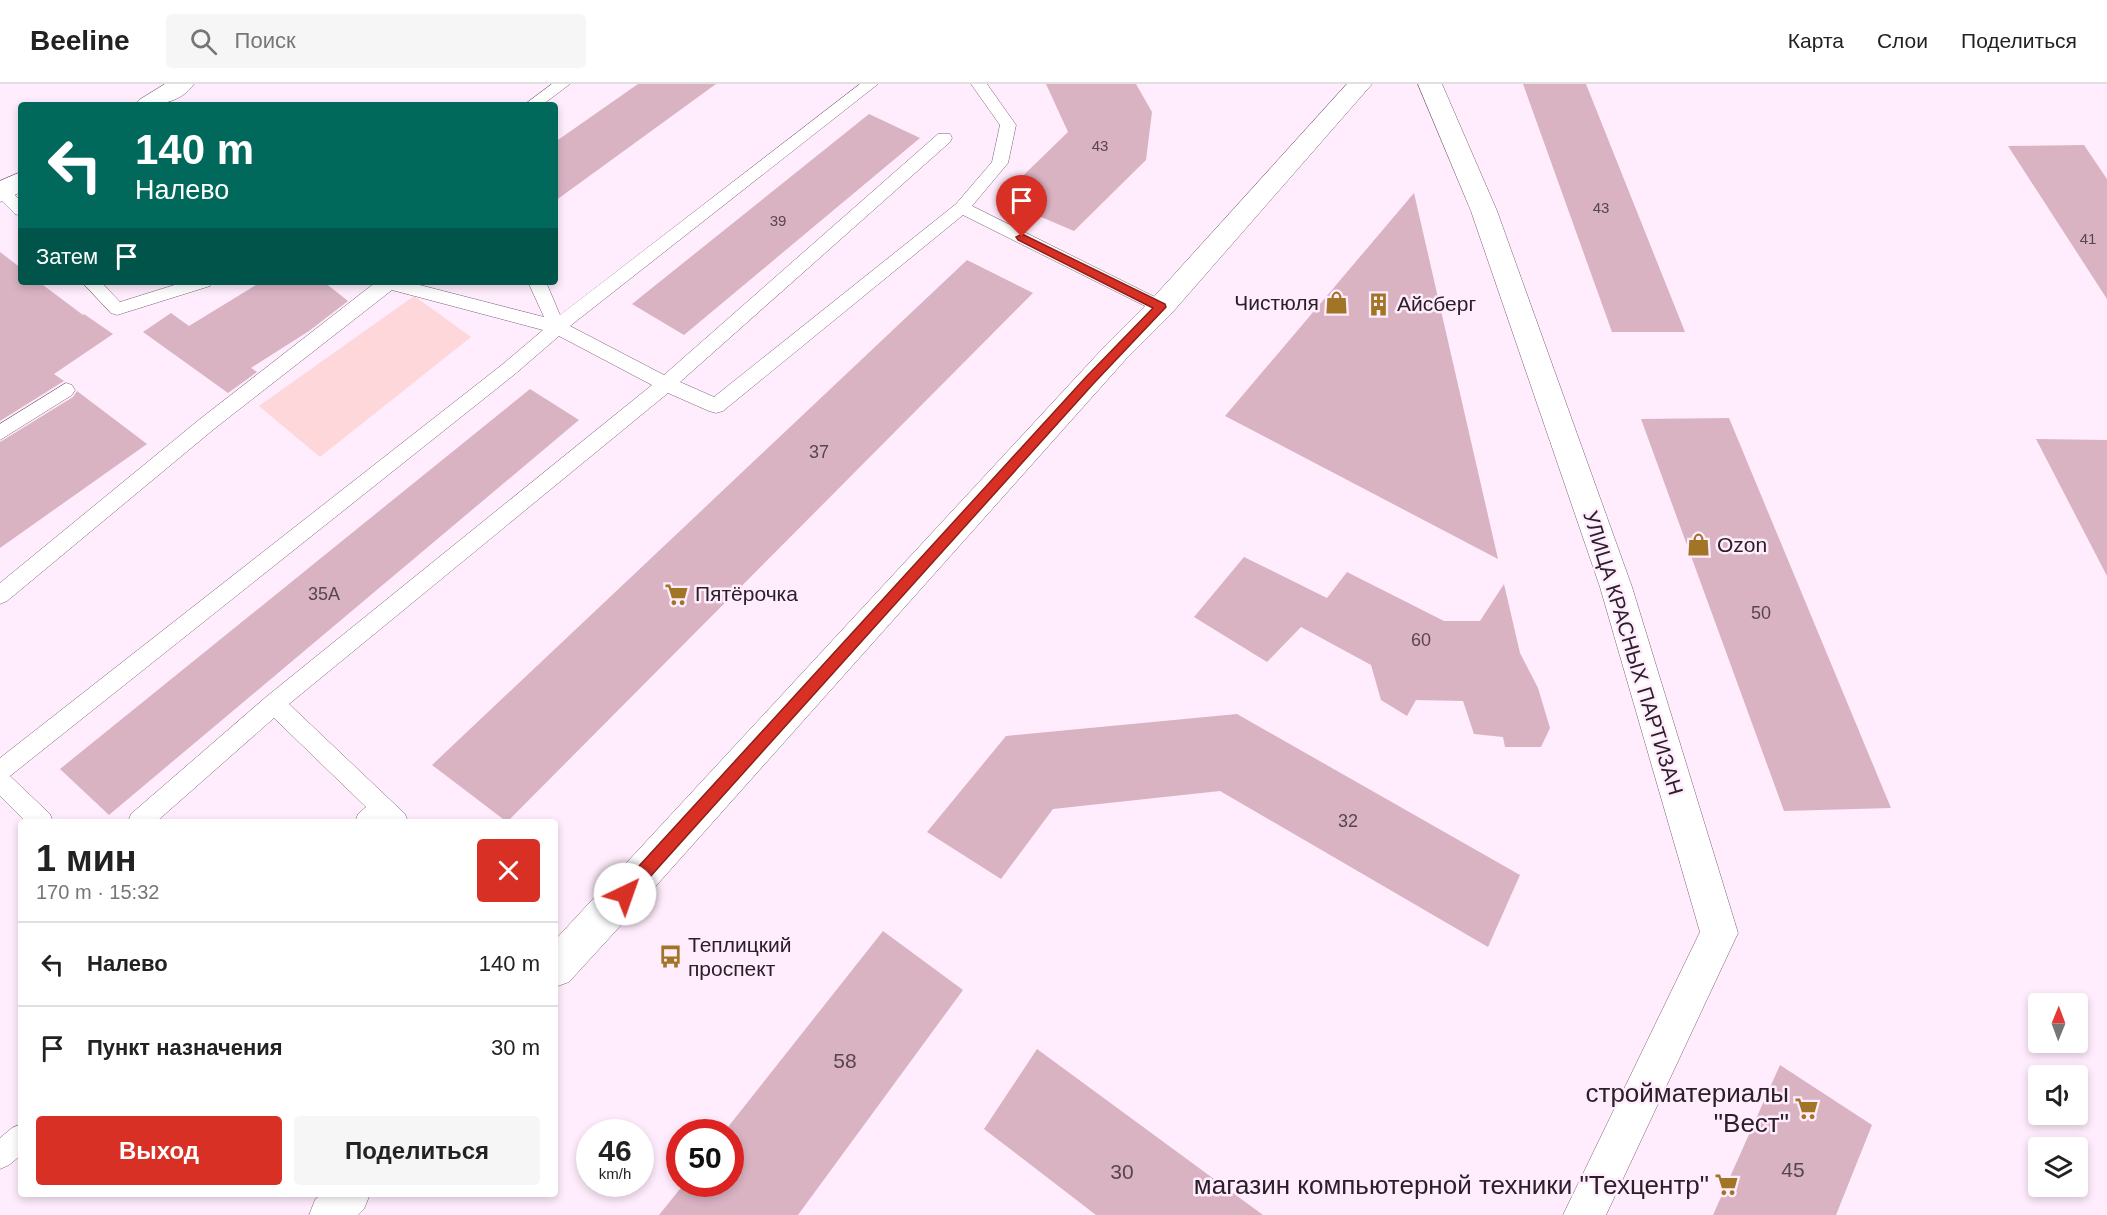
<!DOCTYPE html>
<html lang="ru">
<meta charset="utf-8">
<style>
:root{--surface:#fff;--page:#f6f6f6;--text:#222;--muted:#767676;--line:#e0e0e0;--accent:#d93025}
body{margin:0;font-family:Helvetica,sans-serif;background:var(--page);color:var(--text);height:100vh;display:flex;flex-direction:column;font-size:22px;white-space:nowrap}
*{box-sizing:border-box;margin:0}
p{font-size:20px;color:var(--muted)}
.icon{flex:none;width:33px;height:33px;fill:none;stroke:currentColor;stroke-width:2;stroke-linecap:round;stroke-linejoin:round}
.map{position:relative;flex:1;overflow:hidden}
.sheet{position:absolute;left:18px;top:735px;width:540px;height:378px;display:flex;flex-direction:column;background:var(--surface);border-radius:6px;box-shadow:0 3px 9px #0003}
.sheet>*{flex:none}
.hud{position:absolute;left:18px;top:18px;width:540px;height:183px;border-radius:6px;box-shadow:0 3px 9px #0003;background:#00695c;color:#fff;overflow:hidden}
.needle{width:39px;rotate:1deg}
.fabs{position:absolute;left:2028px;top:909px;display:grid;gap:12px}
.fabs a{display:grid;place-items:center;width:60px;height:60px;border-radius:6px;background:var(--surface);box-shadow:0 3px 9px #0003;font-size:30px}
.speed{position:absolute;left:576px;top:1035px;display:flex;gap:12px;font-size:30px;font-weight:700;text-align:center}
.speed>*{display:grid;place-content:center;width:78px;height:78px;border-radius:50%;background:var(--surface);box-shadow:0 3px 9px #0003;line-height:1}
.speed small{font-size:15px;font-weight:400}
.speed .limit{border:9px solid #d22;background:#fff;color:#111}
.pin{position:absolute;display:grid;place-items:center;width:51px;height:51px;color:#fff;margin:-62px -26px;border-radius:50% 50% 50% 0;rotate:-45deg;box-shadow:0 0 6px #0007}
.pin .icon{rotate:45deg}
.me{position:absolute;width:66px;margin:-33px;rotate:42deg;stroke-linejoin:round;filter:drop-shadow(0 0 4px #0008)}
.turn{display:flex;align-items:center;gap:21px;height:126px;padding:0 18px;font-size:27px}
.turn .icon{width:78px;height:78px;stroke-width:2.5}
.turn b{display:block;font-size:42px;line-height:51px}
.then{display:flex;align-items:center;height:57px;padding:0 18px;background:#0003;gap:12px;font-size:22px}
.round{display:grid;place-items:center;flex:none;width:63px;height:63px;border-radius:6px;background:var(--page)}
.summary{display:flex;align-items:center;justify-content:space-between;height:102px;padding:0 18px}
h1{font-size:36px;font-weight:800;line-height:45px}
.action{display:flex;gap:12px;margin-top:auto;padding:12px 18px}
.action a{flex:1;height:69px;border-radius:6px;background:var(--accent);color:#fff;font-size:24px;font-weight:800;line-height:69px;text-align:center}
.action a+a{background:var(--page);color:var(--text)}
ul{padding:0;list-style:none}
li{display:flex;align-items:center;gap:18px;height:84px;padding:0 18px;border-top:2px solid var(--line)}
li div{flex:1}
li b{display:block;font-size:22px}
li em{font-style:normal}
header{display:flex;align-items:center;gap:36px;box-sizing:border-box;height:84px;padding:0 30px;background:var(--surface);border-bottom:2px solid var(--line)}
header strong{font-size:28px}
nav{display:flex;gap:33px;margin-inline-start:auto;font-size:21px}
.search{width:420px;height:54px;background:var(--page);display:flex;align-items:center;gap:15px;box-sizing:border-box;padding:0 21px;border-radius:6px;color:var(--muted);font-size:22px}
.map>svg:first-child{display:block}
.green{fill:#fdd7da}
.building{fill:#dab3c3}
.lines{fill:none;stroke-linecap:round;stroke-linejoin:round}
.service-casing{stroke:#7b6078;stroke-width:1}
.minor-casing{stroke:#7b6078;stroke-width:1}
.secondary-casing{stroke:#7b6078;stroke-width:1}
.service{fill:#fff;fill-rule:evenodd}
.minor{fill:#fff;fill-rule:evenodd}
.secondary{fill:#fff;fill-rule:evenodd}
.route{fill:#d93025;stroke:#8d1f18;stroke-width:1.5}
.labels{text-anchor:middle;stroke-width:5;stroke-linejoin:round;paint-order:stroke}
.far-number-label{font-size:15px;fill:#574550}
.number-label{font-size:18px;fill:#574550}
.poi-label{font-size:21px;fill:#2b202a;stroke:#ffecfc;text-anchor:start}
.street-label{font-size:21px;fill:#2b202a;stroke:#ffecfc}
.near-number-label{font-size:21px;fill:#574550}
.near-poi-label{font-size:26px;fill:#2b202a;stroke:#ffecfc;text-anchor:end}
</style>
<header>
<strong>Beeline</strong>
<div class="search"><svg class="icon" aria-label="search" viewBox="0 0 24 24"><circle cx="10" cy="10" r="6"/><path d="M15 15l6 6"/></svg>Поиск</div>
<nav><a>Карта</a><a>Слои</a><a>Поделиться</a></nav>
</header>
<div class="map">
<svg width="2107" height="1131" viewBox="0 0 2107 1131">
<rect width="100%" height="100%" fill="#ffecfc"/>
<path class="green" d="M 414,212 L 471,253 L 320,373 L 259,322 Z"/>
<path class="building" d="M 638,0 L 716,0 L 555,117 L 555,58 Z
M 1046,0 L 1136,0 L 1152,28 L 1146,76 L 1074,147 L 999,115 L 1068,48 Z
M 1523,0 L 1586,0 L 1685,248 L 1612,248 Z
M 869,30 L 920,54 L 684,251 L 632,220 Z
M 2084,61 L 2107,95 L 2107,215 L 2008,62 Z
M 1414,109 L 1498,475 L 1225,332 Z
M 0,168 L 21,184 L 21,198 L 39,198 L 83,231 L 84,230 L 113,250 L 54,290 L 64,297 L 0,337 Z
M 967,176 L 1033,209 L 507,738 L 432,681 Z
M 261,198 L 324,198 L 348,217 L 309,247 L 251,284 L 257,288 L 228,309 L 143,248 L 171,229 L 189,242 Z
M 530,305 L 579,336 L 109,731 L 60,685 Z
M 77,307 L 147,360 L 0,464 L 0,358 L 73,313 Z
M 1729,334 L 1891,724 L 1784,727 L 1641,335 Z
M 2036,355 L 2107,356 L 2107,492 Z
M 1244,473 L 1327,514 L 1347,488 L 1444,537 L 1480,537 L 1504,500 L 1520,569 L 1538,604 L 1550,644 L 1541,663 L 1505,663 L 1503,653 L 1474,650 L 1463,617 L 1416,616 L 1407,632 L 1381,616 L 1371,581 L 1301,543 L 1267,578 L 1194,533 Z
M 1237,630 L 1520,791 L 1488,863 L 1220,707 L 1053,725 L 1001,795 L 927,748 L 1006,652 Z
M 883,847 L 963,906 L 798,1131 L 659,1131 L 684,1100 L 730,1100 L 730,1048 L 724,1048 Z
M 1037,965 L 1263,1131 L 1096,1131 L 984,1045 Z
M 1780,981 L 1872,1041 L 1836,1131 L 1713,1131 Z"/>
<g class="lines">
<defs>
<path id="service" d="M 552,0 L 570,0 L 542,21 L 524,21 Z
M 860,0 L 878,0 L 570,242 L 664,291 L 938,50 L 950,50 L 952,54 L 950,58 L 680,298 L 714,313 L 956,120 L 992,78 L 1000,41 L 971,0 L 987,0 L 1016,41 L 1008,79 L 972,122 L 1167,219 L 1170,223 L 1167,227 L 1161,229 L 1155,227 L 963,131 L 723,327 L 716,329 L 709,327 L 668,309 L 289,620 L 405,730 L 408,738 L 355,738 L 358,730 L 366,723 L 274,634 L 156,738 L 128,738 L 131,730 L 266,613 L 652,301 L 559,252 L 515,290 L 10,692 L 50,730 L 53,738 L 26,738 L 0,712 L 0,674 L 503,280 L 543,246 L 392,206 L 214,345 L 7,517 L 0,520 L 0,499 L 200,335 L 376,198 L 408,198 L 544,233 L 528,198 L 546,198 L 560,231 Z
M 0,101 L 6,102 L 21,117 L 21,132 L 15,130 L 0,115 Z
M 82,198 L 101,198 L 120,218 L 184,198 L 213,198 L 210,202 L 117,231 L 111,229 Z
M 66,299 L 72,301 L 75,306 L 72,311 L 0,356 L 0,340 Z
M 21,1040 L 21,1071 L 9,1081 L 0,1085 L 0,1054 L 12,1044 Z"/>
<path id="minor" d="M 165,0 L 194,0 C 180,20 157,21 135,21 L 139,16 Z
M 1418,0 L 1442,0 L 1497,127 L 1632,503 L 1738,849 L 1606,1131 L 1563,1131 L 1700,848 L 1600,503 L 1471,127 Z
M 21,88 L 21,108 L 0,118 L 0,97 Z"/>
<path id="secondary" d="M 1347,0 L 1372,0 L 1171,230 L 1126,275 L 622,840 L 569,898 L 555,903 L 555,856 L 1106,261 L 1151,216 Z
M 321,1110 L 370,1110 L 364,1125 L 358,1131 L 309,1131 L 315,1116 Z"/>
</defs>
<use href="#service" class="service-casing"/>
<use href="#minor" class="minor-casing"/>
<use href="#secondary" class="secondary-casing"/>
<use href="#service" class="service"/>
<use href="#minor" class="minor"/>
<use href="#secondary" class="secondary"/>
</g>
<path class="route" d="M 1022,150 L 1165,220 L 1166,223 L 1094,299 L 630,815 L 625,817 L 619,815 L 617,810 L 619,804 L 1086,293 L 1153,224 L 1018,156 L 1016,153 Z"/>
<defs>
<symbol id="shop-bare" viewBox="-9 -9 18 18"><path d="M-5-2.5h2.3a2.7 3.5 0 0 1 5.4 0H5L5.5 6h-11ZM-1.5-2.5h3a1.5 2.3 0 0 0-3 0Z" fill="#a27426" stroke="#ffecfc" stroke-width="2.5" paint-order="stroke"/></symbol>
<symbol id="building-bare" viewBox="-9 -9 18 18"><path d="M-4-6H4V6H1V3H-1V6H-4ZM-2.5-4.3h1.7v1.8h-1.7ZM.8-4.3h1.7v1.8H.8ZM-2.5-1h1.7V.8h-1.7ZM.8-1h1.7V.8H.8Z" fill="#a27426" stroke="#ffecfc" stroke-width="2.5" paint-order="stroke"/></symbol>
<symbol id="supermarket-bare" viewBox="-9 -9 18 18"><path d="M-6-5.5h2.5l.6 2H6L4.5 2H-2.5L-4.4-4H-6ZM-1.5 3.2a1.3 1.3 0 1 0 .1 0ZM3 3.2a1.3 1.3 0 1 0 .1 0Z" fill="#a27426" stroke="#ffecfc" stroke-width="2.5" paint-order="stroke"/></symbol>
<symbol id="bus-bare" viewBox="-9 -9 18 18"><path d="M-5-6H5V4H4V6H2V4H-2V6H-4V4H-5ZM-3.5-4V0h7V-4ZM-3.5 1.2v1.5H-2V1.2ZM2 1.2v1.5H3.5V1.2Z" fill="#a27426" stroke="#ffecfc" stroke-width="2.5" paint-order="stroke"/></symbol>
</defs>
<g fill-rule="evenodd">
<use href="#shop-bare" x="1320" y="202" width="33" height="33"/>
<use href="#building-bare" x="1362" y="204" width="33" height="33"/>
<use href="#shop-bare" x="1682" y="444" width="33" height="33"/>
<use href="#supermarket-bare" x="660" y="494" width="33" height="33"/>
<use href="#bus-bare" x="654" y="856" width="33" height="33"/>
<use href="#supermarket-bare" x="1790" y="1008" width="33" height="33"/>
<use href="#supermarket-bare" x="1710" y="1084" width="33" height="33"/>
</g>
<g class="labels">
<g class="far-number-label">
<text x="1100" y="67">43</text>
<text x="1601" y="129">43</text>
<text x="778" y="142">39</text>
<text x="2088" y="160">41</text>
</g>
<g class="number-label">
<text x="819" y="374">37</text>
<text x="324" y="516">35А</text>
<text x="1761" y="535">50</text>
<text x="1421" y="562">60</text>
<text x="1348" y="743">32</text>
</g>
<g class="poi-label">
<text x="1319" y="226" text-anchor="end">Чистюля</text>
<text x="1397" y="227">Айсберг</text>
<text x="1717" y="468">Ozon</text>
<text x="695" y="517">Пятёрочка</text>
<text x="688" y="868">Теплицкий<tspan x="688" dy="24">проспект</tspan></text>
</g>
<g class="street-label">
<text transform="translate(1633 569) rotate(73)" y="7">УЛИЦА КРАСНЫХ ПАРТИЗАН</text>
</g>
<g class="near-number-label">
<text x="845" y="984">58</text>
<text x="1793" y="1093">45</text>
<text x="1122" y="1095">30</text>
</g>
<g class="near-poi-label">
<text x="1789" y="1018">стройматериалы<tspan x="1789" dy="30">"Вест"</tspan></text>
<text x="1709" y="1110">магазин компьютерной техники "Техцентр"</text>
</g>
</g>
</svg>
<div class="fabs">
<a><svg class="needle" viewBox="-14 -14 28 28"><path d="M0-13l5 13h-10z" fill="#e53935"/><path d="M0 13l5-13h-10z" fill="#767676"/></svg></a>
<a><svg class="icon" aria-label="sound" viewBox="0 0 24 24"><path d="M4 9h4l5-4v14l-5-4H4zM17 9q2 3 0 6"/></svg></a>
<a><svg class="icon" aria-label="layers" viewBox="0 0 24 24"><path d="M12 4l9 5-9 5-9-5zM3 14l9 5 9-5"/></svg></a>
</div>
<div class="speed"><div>46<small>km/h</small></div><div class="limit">50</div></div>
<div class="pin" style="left:1022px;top:153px;background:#d93025"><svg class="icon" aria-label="arrive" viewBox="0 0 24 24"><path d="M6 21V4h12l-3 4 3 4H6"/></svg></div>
<svg class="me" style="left:625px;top:810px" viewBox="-20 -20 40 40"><circle r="19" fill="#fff"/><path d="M0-13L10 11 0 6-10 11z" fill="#d93025"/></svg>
<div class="hud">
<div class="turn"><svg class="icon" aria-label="left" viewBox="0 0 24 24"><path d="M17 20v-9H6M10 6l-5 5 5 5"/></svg><div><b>140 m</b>Налево</div></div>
<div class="then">Затем<svg class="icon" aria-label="arrive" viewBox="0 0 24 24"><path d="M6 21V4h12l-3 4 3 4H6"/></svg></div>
</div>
<section class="sheet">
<div class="summary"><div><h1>1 мин</h1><p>170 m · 15:32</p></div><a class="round" style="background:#d93025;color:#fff"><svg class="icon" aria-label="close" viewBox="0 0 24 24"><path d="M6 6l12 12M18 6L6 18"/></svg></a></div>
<ul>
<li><svg class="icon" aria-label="left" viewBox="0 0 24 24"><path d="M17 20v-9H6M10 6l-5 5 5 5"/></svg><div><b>Налево</b></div><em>140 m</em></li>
<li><svg class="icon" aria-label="arrive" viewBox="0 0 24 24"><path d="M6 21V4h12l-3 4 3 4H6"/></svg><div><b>Пункт назначения</b></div><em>30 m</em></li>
</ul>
<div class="action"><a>Выход</a><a>Поделиться</a></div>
</section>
</div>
